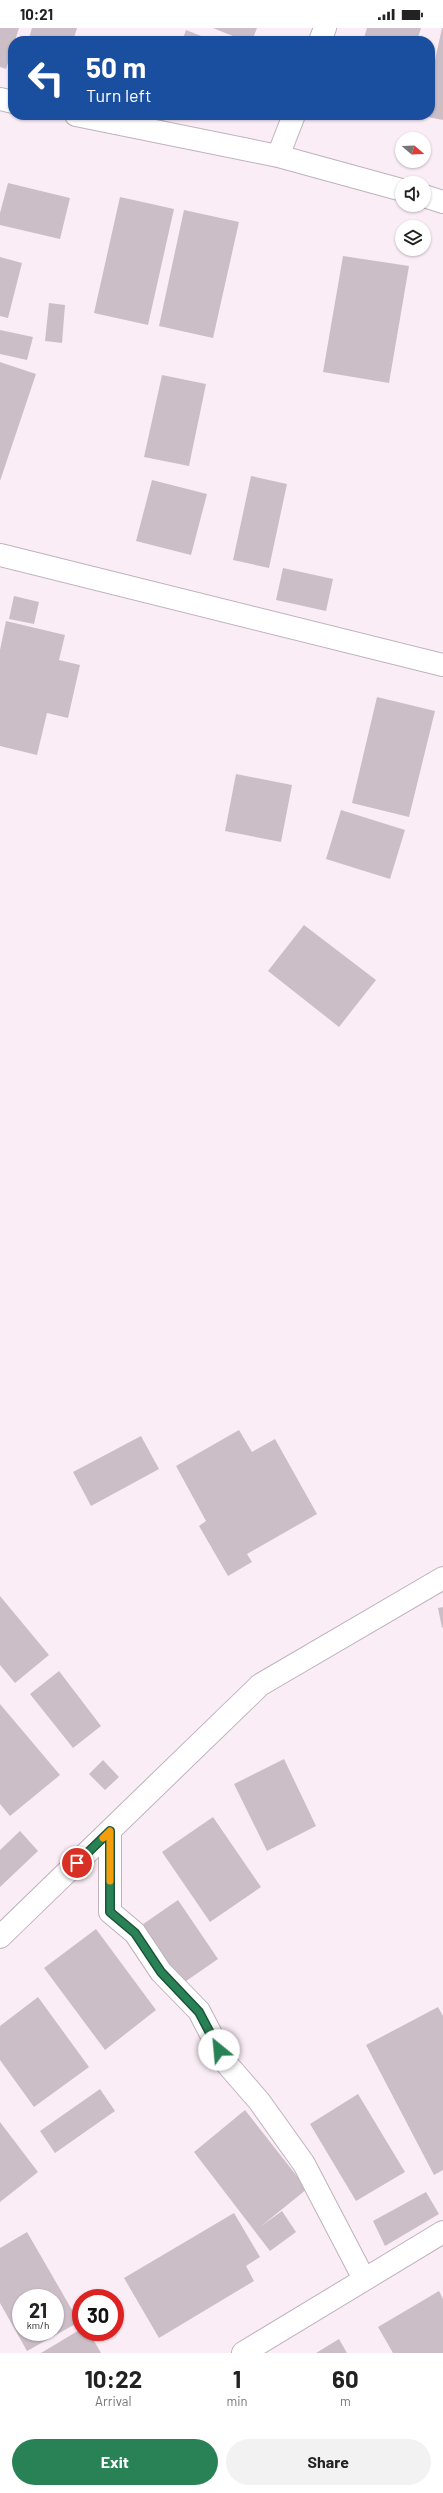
<!DOCTYPE html>
<style>
:root{--surface:#fff;--page:#f2f2f2;--text:#222;--muted:#767676;--accent:#298256}
body{margin:0;font-family:Barlow,sans-serif;background:var(--page);color:var(--text);height:100vh;display:flex;flex-direction:column;font-size:15px;white-space:nowrap}
*{box-sizing:border-box;margin:0}
p{font-size:13px;color:var(--muted)}
.icon{flex:none;width:22px;height:22px;fill:none;stroke:currentColor;stroke-width:2;stroke-linecap:round;stroke-linejoin:round}
.map{position:relative;height:2325px;overflow:hidden}
.drawer{display:flex;flex-direction:column;background:var(--surface);flex:1}
.drawer>*{flex:none}
.banner{position:absolute;left:8px;top:8px;width:427px;height:84px;border-radius:16px;box-shadow:0 1px 3px #0004;background:#1a4fa0;color:#fff;overflow:hidden}
.needle{width:26px;rotate:109deg}
.buttons{position:absolute;left:395px;top:104px;display:grid;gap:8px}
.buttons a{display:grid;place-items:center;width:36px;height:36px;border-radius:50%;background:var(--surface);box-shadow:0 1px 3px #0004;font-size:20px}
.speed{position:absolute;left:12px;top:2261px;display:flex;gap:8px;font-size:20px;font-weight:700;text-align:center}
.speed>*{display:grid;place-content:center;width:52px;height:52px;border-radius:50%;background:var(--surface);box-shadow:0 1px 3px #0004;line-height:1}
.speed small{font-size:10px;font-weight:400}
.speed .limit{border:6px solid #d22;background:#fff;color:#111}
.pin{position:absolute;display:grid;place-items:center;width:34px;height:34px;color:#fff;margin:-17px;border:2px solid #fff;border-radius:50%;box-shadow:0 1px 4px #0007}
.me{position:absolute;width:44px;margin:-22px;rotate:332deg;stroke-linejoin:round;filter:drop-shadow(0 0 3px #0008)}
.turn{display:flex;align-items:center;gap:14px;height:84px;padding:0 12px;font-size:18px}
.turn .icon{width:52px;height:52px;stroke-width:2.5}
.turn b{display:block;font-size:28px;line-height:34px}
.eta{display:flex;justify-content:space-evenly;align-items:center;height:68px;text-align:center}
.eta b{font-size:24px;font-weight:700;line-height:28px}
.primary-button{display:flex;gap:8px;margin-top:auto;padding:8px 12px}
.primary-button a{flex:1;height:46px;border-radius:24px;background:var(--accent);color:#fff;font-size:16px;font-weight:700;line-height:46px;text-align:center}
.primary-button a+a{background:var(--page);color:var(--text)}
.status{display:flex;justify-content:space-between;align-items:center;height:28px;padding:0 20px;background:var(--surface);direction:ltr}
.status svg{height:11px;fill:currentColor}
.map>svg:first-child{display:block}
.building{fill:#ccbec7;fill-rule:evenodd}
.lines{fill:none;stroke-linecap:round;stroke-linejoin:round}
.street-casing{stroke:#bfb2bb;stroke-width:24}
.street{stroke:#fff;stroke-width:22}
.route-casing{stroke:#1b5438;stroke-width:10}
.route{stroke:#298256;stroke-width:7}
.slow{stroke:#f59e0b;stroke-width:7}
</style>
<div class="status"><b>10:21</b><svg viewBox="0 0 49 12"><path d="M0 12V9h3v3zM5 12V6h3v6zM10 12V3h3v9zM15 12V0h3v12zM26 1h20v11H26zM47 4h2v5h-2z"/></svg></div>
<div class="map">
<svg width="443" height="2325" viewBox="0 0 443 2325">
<rect width="100%" height="100%" fill="#fbedf6"/>
<path class="building" d="M 0,0 L 19,0 L 6,41 L 0,39 Z
M 32,0 L 77,0 L 73,13 L 38,13 L 29,10 Z
M 213,0 L 257,0 L 252,13 L 245,13 Z
M 367,0 L 421,0 L 417,13 L 363,13 Z
M 442,0 L 443,0 L 443,92 L 423,88 L 430,87 L 430,55 Z
M 186,2 L 214,13 L 182,13 Z
M 151,87 L 166,87 L 163,94 L 150,90 Z
M 8,155 L 70,170 L 60,211 L 0,197 L 0,185 Z
M 120,169 L 174,181 L 148,297 L 94,285 Z
M 184,182 L 239,194 L 213,310 L 159,298 Z
M 343,228 L 409,238 L 389,355 L 323,344 Z
M 0,229 L 22,235 L 8,290 L 0,288 Z
M 49,275 L 65,277 L 62,315 L 45,313 Z
M 0,302 L 33,309 L 27,332 L 0,326 Z
M 0,334 L 36,346 L 0,453 Z
M 162,347 L 206,356 L 189,438 L 144,429 Z
M 251,448 L 287,456 L 269,540 L 233,532 Z
M 152,452 L 207,466 L 191,527 L 136,513 Z
M 283,540 L 333,551 L 326,583 L 276,572 Z
M 14,568 L 39,574 L 34,596 L 9,591 Z
M 6,593 L 65,607 L 59,632 L 80,637 L 68,690 L 47,685 L 37,727 L 0,718 L 0,622 Z
M 377,669 L 435,683 L 409,789 L 352,775 Z
M 236,746 L 292,757 L 281,814 L 225,803 Z
M 341,782 L 405,802 L 390,851 L 326,831 Z
M 304,897 L 376,952 L 339,999 L 268,943 Z
M 239,1402 L 252,1424 L 275,1411 L 317,1486 L 247,1526 L 252,1534 L 228,1548 L 199,1498 L 206,1493 L 176,1438 Z
M 141,1408 L 159,1441 L 91,1478 L 73,1444 Z
M 0,1568 L 49,1627 L 15,1655 L 0,1637 Z
M 443,1579 L 443,1599 L 442,1600 L 438,1580 Z
M 59,1643 L 101,1698 L 73,1720 L 30,1666 Z
M 0,1676 L 60,1747 L 10,1788 L 0,1776 Z
M 284,1731 L 316,1798 L 267,1823 L 234,1756 Z
M 103,1732 L 119,1749 L 105,1762 L 89,1746 Z
M 213,1789 L 261,1859 L 210,1894 L 162,1824 Z
M 20,1803 L 38,1823 L 0,1859 L 0,1822 Z
M 178,1872 L 218,1931 L 176,1960 L 136,1901 Z
M 96,1901 L 156,1982 L 105,2022 L 44,1940 Z
M 38,1969 L 89,2039 L 34,2079 L 0,2032 L 0,1998 Z
M 438,1979 L 443,1988 L 443,2142 L 434,2147 L 366,2017 Z
M 100,2061 L 115,2083 L 55,2125 L 40,2103 Z
M 358,2066 L 405,2144 L 356,2173 L 310,2096 Z
M 245,2082 L 307,2161 L 260,2199 L 282,2183 L 296,2204 L 270,2223 L 194,2124 Z
M 0,2094 L 38,2144 L 0,2174 Z
M 426,2164 L 439,2186 L 385,2218 L 373,2193 Z
M 234,2185 L 260,2229 L 246,2238 L 254,2253 L 159,2310 L 124,2250 Z
M 27,2204 L 79,2294 L 27,2323 L 0,2275 L 0,2220 ZM 21,2270 L 55,2270 L 55,2304 L 21,2304 Z
M 439,2263 L 443,2271 L 443,2325 L 393,2325 L 378,2299 Z
M 81,2301 L 81,2304 L 89,2304 L 101,2325 L 41,2325 Z
M 339,2311 L 347,2325 L 316,2325 Z"/>
<g class="lines">
<defs>
<path id="street" d="M 320,13 L 325,0
M 0,71 L 13,74
M 76,87 L 278,128 L 402,162
M 278,128 L 294,87
M 424,168 L 443,174
M 0,527 L 443,637
M 110,1803 L 110,1884 L 135,1905 L 161,1944 L 199,1983 L 226,2035 L 259,2073 L 304,2136 L 364,2251
M 0,1909 L 260,1657 L 443,1550
M 243,2325 L 443,2204"/>
</defs>
<use href="#street" class="street-casing"/>
<use href="#street" class="street"/>
</g>
<g class="lines">
<defs>
<path id="route" d="M 77,1835 L 110,1803 L 110,1884 L 135,1905 L 161,1944 L 199,1984 L 219,2022"/>
</defs>
<use href="#route" class="route-casing"/>
<use href="#route" class="route"/>
<path class="slow" d="M 103,1810 L 110,1803 L 110,1853"/>
</g>
</svg>
<div class="buttons">
<a><svg class="needle" viewBox="-14 -14 28 28"><path d="M0-13l5 13h-10z" fill="#e53935"/><path d="M0 13l5-13h-10z" fill="#767676"/></svg></a>
<a><svg class="icon" aria-label="sound" viewBox="0 0 24 24"><path d="M4 9h4l5-4v14l-5-4H4zM17 9q2 3 0 6"/></svg></a>
<a><svg class="icon" aria-label="layers" viewBox="0 0 24 24"><path d="M12 4l9 5-9 5-9-5zM3 14l9 5 9-5"/></svg></a>
</div>
<div class="speed"><div>21<small>km/h</small></div><div class="limit">30</div></div>
<div class="pin" style="left:77px;top:1835px;background:#d93025"><svg class="icon" aria-label="arrive" viewBox="0 0 24 24"><path d="M6 21V4h12l-3 4 3 4H6"/></svg></div>
<svg class="me" style="left:219px;top:2022px" viewBox="-20 -20 40 40"><circle r="19" fill="#fff"/><path d="M0-13L10 11 0 6-10 11z" fill="#298256"/></svg>
<div class="banner">
<div class="turn"><svg class="icon" aria-label="left" viewBox="0 0 24 24"><path d="M17 20v-9H6M10 6l-5 5 5 5"/></svg><div><b>50 m</b>Turn left</div></div>
</div>
</div>
<section class="drawer">
<div class="eta">
<div><b>10:22</b><p>Arrival</p></div>
<div><b>1</b><p>min</p></div>
<div><b>60</b><p>m</p></div>
</div>
<div class="primary-button"><a>Exit</a><a>Share</a></div>
</section>
